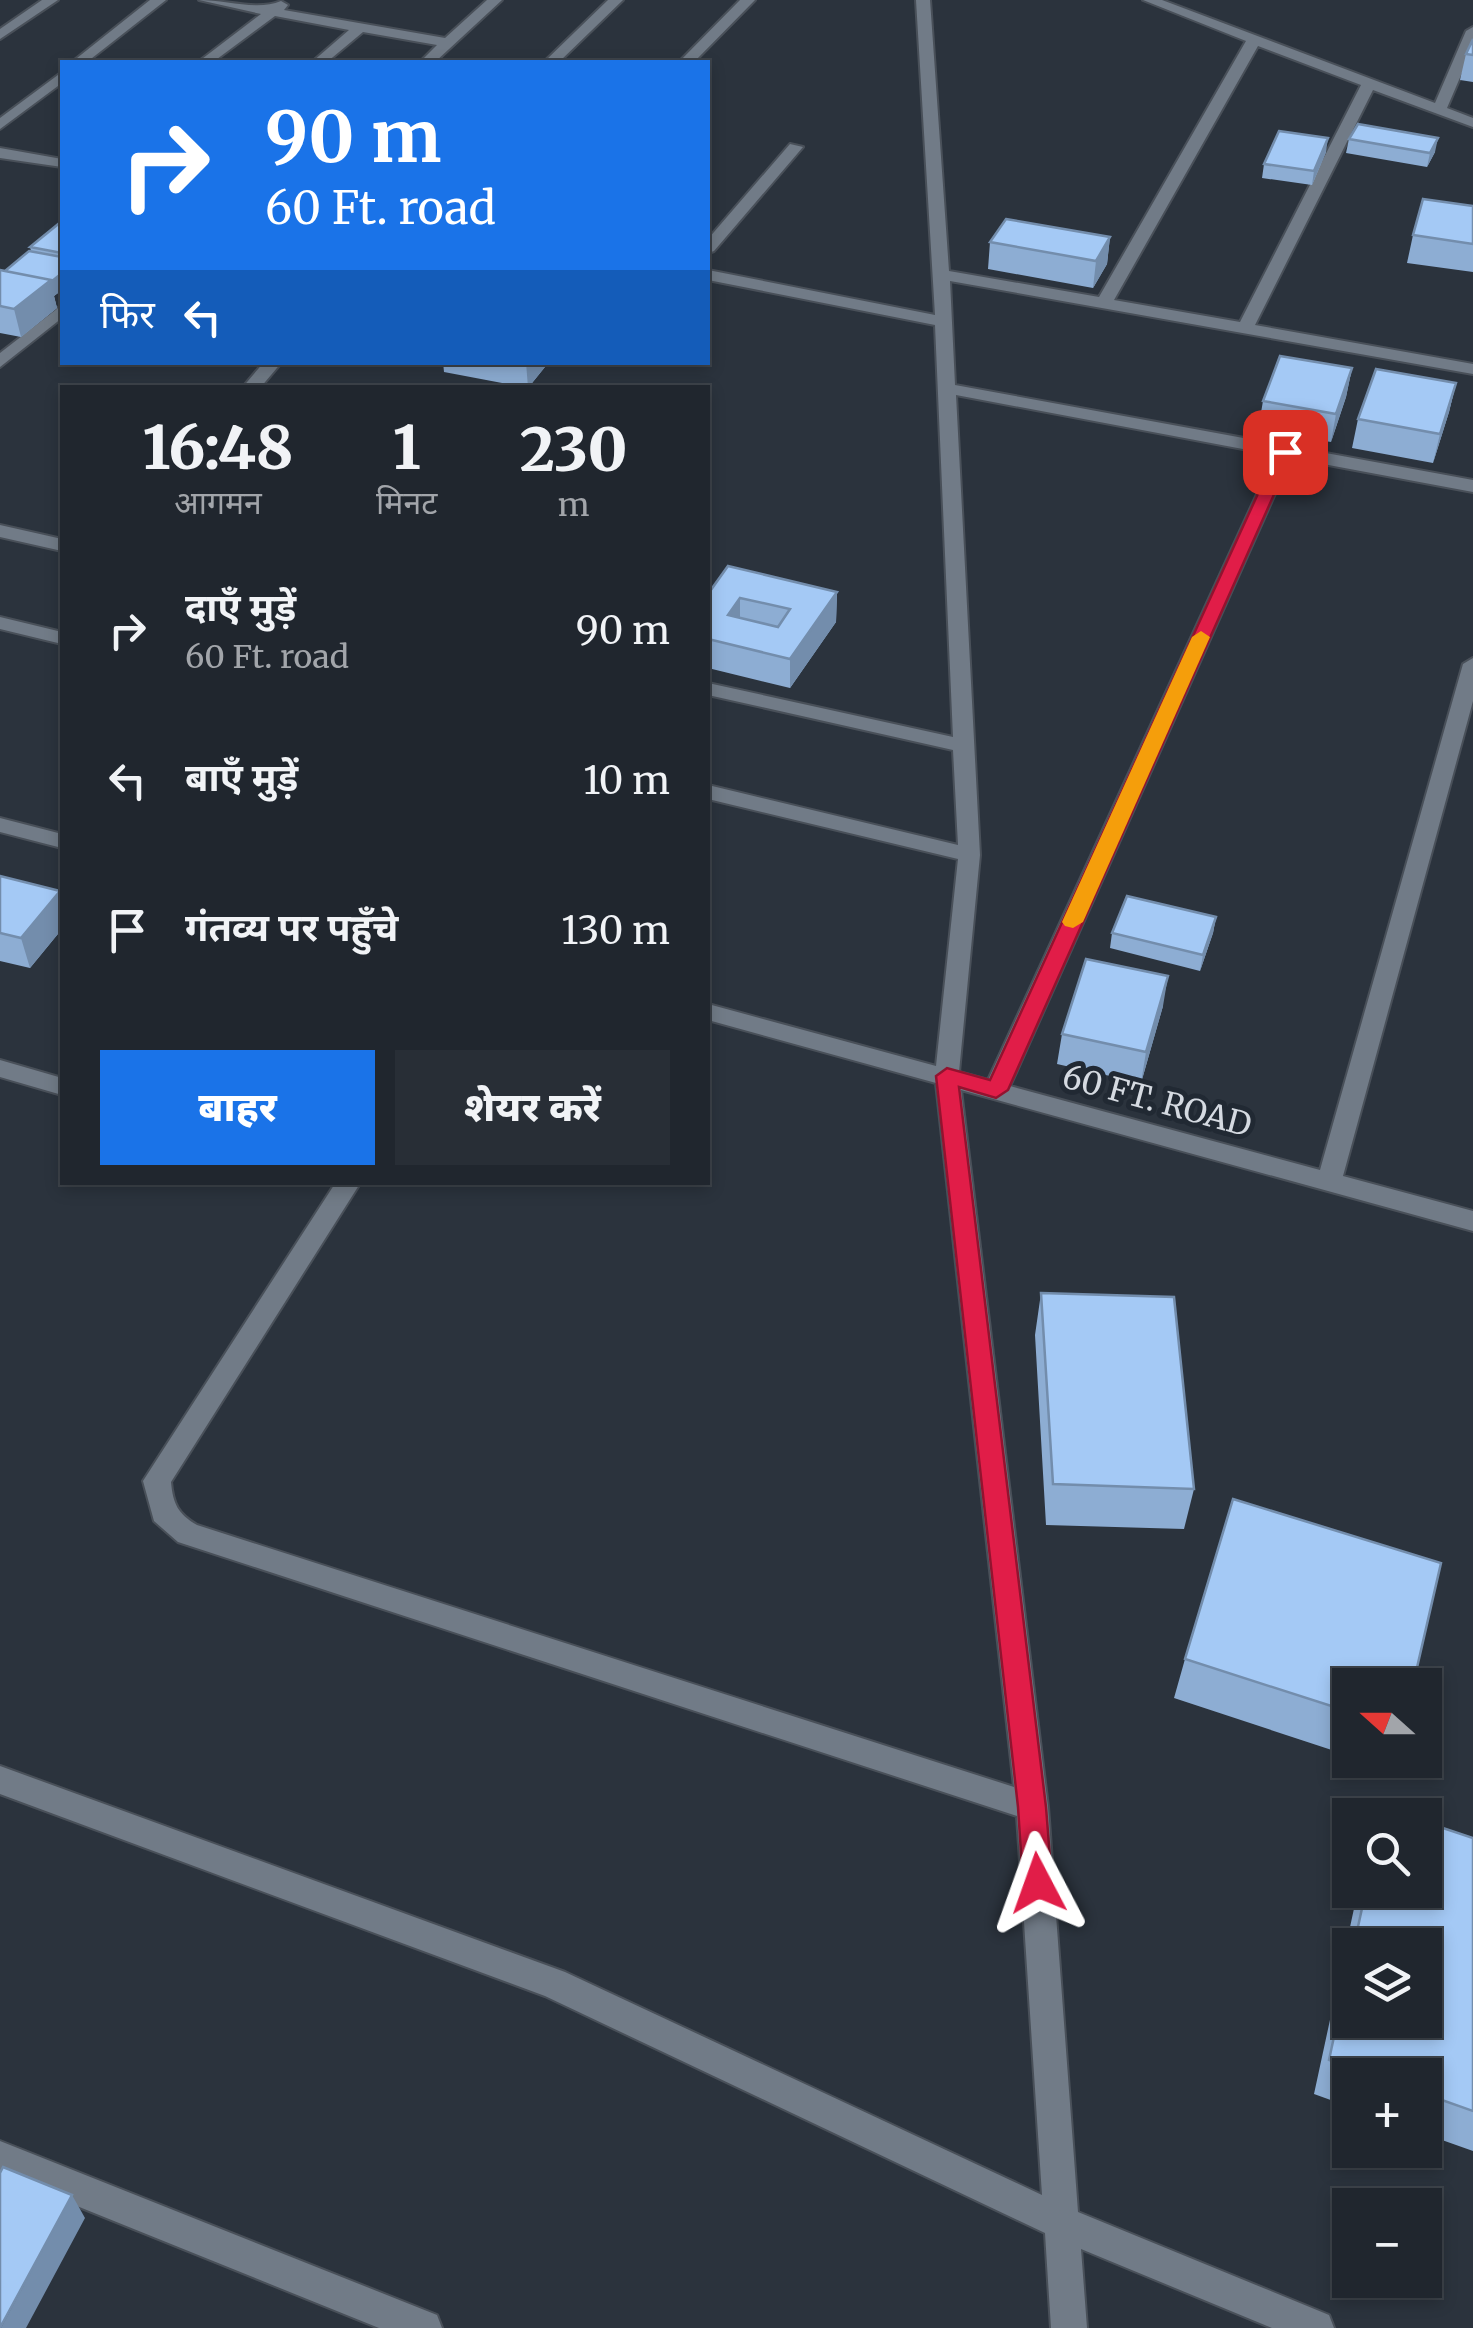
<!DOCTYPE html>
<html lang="hi">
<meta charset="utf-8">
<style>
:root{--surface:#20262e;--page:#282e36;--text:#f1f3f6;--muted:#a2a5aa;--line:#3d434a;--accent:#1a73e8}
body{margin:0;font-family:Merriweather,"Noto Sans Devanagari",serif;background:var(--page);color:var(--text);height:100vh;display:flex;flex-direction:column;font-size:38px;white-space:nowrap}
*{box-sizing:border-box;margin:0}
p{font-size:32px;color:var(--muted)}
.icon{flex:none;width:55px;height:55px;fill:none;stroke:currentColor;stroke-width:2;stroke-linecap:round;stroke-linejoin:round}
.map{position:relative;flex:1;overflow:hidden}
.panel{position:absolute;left:60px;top:385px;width:650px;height:800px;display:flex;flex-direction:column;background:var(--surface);border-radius:0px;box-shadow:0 5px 15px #0003,0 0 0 2px var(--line)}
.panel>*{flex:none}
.guide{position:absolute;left:60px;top:60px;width:650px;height:305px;border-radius:0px;box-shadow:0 5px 15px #0003,0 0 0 2px var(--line);background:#1a73e8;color:#fff;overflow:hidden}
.needle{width:65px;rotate:291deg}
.buttons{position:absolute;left:1332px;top:1668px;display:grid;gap:20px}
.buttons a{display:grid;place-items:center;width:110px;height:110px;border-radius:0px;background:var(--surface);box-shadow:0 5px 15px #0003,0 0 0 2px var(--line);font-size:50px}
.pin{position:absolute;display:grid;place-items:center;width:85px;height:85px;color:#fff;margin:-42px;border-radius:20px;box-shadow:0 5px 15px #0006}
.me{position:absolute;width:110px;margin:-55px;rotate:356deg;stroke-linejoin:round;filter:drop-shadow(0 0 8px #0008)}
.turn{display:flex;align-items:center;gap:35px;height:210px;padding:0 40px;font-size:45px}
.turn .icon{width:130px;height:130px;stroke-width:2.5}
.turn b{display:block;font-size:70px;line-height:85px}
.then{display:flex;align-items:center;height:95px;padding:0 40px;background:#0003;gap:20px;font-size:38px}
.eta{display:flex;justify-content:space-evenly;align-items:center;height:170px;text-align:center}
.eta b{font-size:60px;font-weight:800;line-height:70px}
.primary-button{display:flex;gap:20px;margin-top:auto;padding:20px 40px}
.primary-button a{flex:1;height:115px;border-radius:0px;background:var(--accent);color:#fff;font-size:40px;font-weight:800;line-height:115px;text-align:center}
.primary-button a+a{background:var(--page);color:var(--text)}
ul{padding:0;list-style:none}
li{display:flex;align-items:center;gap:30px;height:150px;padding:0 40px}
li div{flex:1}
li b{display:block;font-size:38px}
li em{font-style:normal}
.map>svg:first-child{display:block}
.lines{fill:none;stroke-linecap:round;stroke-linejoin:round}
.minor-casing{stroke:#495059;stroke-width:4}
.minor{fill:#717b87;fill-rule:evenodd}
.wall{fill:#8dadd3;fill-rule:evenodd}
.shaded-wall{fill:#738dac}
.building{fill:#a4c9f5;stroke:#738dac;stroke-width:2.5;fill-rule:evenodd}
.route{fill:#e11d48;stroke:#92132f;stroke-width:2.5}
.slow{fill:#f59e0b}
.labels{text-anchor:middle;stroke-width:10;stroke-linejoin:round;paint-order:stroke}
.street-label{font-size:32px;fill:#d5dae1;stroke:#212933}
</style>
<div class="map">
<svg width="1473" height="2328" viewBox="0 0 1473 2328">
<rect width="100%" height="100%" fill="#2b333d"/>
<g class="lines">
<defs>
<path id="minor" d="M 42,0 L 58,0 L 0,39 L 0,29 Z
M 150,0 L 166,0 L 87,62 L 72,62 Z
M 199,0 C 226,0 258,11 281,1 L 288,5 L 284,10 L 445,38 L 487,0 L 502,0 L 435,62 L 420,62 L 437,45 L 363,32 L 327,62 L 312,62 L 349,30 L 275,16 L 213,62 L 198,62 L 261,14 Z
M 608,0 L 623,0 L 559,62 L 544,62 Z
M 740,0 L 755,0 L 694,62 L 679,62 Z
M 916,0 L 930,0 L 949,271 L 1099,297 L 1246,41 L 1143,0 L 1162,0 L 1435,103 L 1466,31 L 1473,27 L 1473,47 L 1447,108 L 1473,118 L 1473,127 L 1373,90 L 1255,325 L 1473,364 L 1473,374 L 950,281 L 955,385 L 1473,480 L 1473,492 L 1291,458 L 1010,1086 L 1320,1170 L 1463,664 L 1473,658 L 1473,701 L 1343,1176 L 1473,1211 L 1473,1231 L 961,1090 L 1048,1807 L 1078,2212 L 1329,2315 L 1334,2328 L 1272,2328 L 1081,2249 L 1087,2328 L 1051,2328 L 1045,2233 L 545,1996 L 0,1794 L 0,1766 L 565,1972 L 1042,2195 L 1017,1816 L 178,1542 L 154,1521 L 143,1481 L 336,1182 L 361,1182 L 171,1482 C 173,1504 178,1514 197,1525 L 1014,1787 L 936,1083 L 708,1020 L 708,1004 L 936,1066 L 958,859 L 708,799 L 708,785 L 958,845 L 953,750 L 708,695 L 708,683 L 953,737 L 935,325 L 708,280 L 708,270 L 935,315 ZM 1258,46 L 1361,85 L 1240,322 L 1114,300 ZM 956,395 L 1275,455 L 988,1080 L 959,1072 L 980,855 Z
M 62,72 L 62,83 L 0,129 L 0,118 Z
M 790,144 L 803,147 L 714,251 L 708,253 L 708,239 Z
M 0,148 L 62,159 L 62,167 L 0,158 Z
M 62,305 L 62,318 L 0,367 L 0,353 Z
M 264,362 L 282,362 L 260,388 L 242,388 Z
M 0,525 L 62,539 L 62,551 L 0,537 Z
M 0,617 L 62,632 L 62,644 L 0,629 Z
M 0,818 L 62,834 L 62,848 L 0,832 Z
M 0,1060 L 62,1078 L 62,1095 L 0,1077 Z
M 0,2141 L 437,2315 L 442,2328 L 379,2328 L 0,2175 Z"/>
</defs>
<use href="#minor" class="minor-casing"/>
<use href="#minor" class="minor"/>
</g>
<path class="wall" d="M 1473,39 L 1473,82 L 1460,80 L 1466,54 Z
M 1349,139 L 1435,152 L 1427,167 L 1346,153 Z
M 1326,152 L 1312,185 L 1262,178 L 1264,164 Z
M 1473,206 L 1473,272 L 1407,263 L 1413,235 Z
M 62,221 L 62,290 L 54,296 L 57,308 L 21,337 L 0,333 L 0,270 L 5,271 L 31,251 L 30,247 Z
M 1110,237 L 1107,264 L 1093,288 L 988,269 L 990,242 Z
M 443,362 L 549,362 L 528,388 L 444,372 Z
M 1352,368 L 1346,397 L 1331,442 L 1258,430 L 1263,401 Z
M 1456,383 L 1449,412 L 1433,463 L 1352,448 L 1358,419 Z
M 837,592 L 836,622 L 790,688 L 708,668 L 708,594 Z
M 0,876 L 60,891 L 62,900 L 62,929 L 30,968 L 0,961 Z
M 1216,917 L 1213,933 L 1200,971 L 1110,948 L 1112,933 Z
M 1163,1006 L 1141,1083 L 1057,1064 L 1062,1034 Z
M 1041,1293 L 1194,1489 L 1184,1529 L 1046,1525 L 1035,1335 Z
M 1185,1659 L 1350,1685 L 1350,1756 L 1174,1698 Z
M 1363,1760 L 1391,1760 L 1388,1768 Z
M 1473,1838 L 1473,2151 L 1425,2134 L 1425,2075 L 1350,2075 L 1350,2107 L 1314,2094 L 1358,1890 L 1425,1890 ZM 1350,1945 L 1425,1945 L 1350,2020 Z"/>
<path class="shaded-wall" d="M 1328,138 L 1326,152 L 1312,185 L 1314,171 Z
M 1438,138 L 1435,152 L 1427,167 L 1430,153 Z
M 1110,237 L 1107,264 L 1093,288 L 1096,261 Z
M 62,273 L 62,290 L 54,296 L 57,308 L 21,337 L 14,309 Z
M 526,362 L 549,362 L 528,388 Z
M 1352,368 L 1346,397 L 1331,442 L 1336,414 Z
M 1456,383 L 1449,412 L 1433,463 L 1440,434 Z
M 837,592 L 836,622 L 790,688 L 790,659 Z
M 740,598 L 740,627 L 728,645 L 728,615 Z
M 60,891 L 62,900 L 62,929 L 30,968 L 21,938 Z
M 1216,917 L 1213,933 L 1200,971 L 1203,955 Z
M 1168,976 L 1163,1006 L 1141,1083 L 1146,1052 Z
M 72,2195 L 85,2218 L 26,2328 L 1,2328 Z"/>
<path class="building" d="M 1473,39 L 1473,55 L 1466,54 Z
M 1358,124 L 1438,138 L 1430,153 L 1349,139 Z
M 1279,131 L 1328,138 L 1314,171 L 1264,164 Z
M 1423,199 L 1473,206 L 1473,244 L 1413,235 Z
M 1006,219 L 1110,237 L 1096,261 L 990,242 Z
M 62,221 L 62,253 L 30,247 Z
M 29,251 L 62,257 L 62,273 L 51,282 L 51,280 L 5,271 Z
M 0,270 L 51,280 L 14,309 L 0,306 Z
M 1280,356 L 1352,368 L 1336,414 L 1263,401 Z
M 1376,369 L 1456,383 L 1440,434 L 1358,419 Z
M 728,566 L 837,592 L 790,659 L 708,639 L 708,594 ZM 740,598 L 790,609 L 778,627 L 728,615 Z
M 0,876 L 60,891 L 21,938 L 0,933 Z
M 1127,896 L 1216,917 L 1203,955 L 1112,933 Z
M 1086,959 L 1168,976 L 1146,1052 L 1062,1034 Z
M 1041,1293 L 1174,1297 L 1194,1489 L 1053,1484 Z
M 1233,1499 L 1441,1563 L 1413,1685 L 1350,1685 L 1350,1712 L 1185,1659 Z
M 1383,1809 L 1403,1815 L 1382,1815 Z
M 1425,1822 L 1473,1838 L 1473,2111 L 1425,2094 L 1425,2075 L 1371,2075 L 1329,2060 L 1350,1962 L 1350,2020 L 1425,2020 L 1425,1945 L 1354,1945 L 1366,1890 L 1425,1890 Z
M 3,2167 L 72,2195 L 0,2328 L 0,2173 Z"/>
<path class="route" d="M 1285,447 L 1293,452 L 1008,1090 L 996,1098 L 959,1087 L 1046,1807 L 1052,1883 L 1048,1892 L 1038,1896 L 1027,1892 L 1023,1883 L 1018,1807 L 936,1076 L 947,1068 L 990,1080 L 1277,452 Z"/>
<path class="slow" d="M 1201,631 L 1210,637 L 1083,922 L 1073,928 L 1065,926 L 1062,922 L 1192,637 Z"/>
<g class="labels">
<g class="street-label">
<text transform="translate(1157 1101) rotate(15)" y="11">60 FT. ROAD</text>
</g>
</g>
</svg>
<div class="buttons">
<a><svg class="needle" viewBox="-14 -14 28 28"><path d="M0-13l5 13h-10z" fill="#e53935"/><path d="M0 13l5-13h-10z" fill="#a2a5aa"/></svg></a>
<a><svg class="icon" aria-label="search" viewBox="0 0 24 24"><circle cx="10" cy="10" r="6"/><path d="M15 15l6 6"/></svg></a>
<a><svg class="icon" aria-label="layers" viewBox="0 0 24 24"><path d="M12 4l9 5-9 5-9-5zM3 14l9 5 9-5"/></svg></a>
<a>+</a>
<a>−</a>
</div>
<div class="pin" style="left:1285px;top:452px;background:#d93025"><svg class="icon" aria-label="arrive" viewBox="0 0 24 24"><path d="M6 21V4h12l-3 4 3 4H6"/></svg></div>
<svg class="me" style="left:1038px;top:1883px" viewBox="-20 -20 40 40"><path d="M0-17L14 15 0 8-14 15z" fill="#e11d48" stroke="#fff" stroke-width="4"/></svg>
<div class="guide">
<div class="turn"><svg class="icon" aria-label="right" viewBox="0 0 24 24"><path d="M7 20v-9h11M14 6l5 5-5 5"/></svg><div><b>90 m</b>60 Ft. road</div></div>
<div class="then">फिर<svg class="icon" aria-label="left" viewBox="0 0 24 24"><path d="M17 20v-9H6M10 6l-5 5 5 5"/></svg></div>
</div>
<section class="panel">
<div class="eta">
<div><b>16:48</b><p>आगमन</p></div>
<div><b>1</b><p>मिनट</p></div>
<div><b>230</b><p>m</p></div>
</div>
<ul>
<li><svg class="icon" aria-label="right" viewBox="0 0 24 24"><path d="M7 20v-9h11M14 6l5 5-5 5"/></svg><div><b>दाएँ मुड़ें</b><p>60 Ft. road</p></div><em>90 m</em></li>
<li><svg class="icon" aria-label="left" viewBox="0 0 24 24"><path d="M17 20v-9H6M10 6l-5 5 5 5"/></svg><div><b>बाएँ मुड़ें</b></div><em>10 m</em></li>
<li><svg class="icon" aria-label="arrive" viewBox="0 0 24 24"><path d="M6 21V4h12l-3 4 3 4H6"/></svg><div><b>गंतव्य पर पहुँचे</b></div><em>130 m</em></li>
</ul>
<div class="primary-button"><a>बाहर</a><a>शेयर करें</a></div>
</section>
</div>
